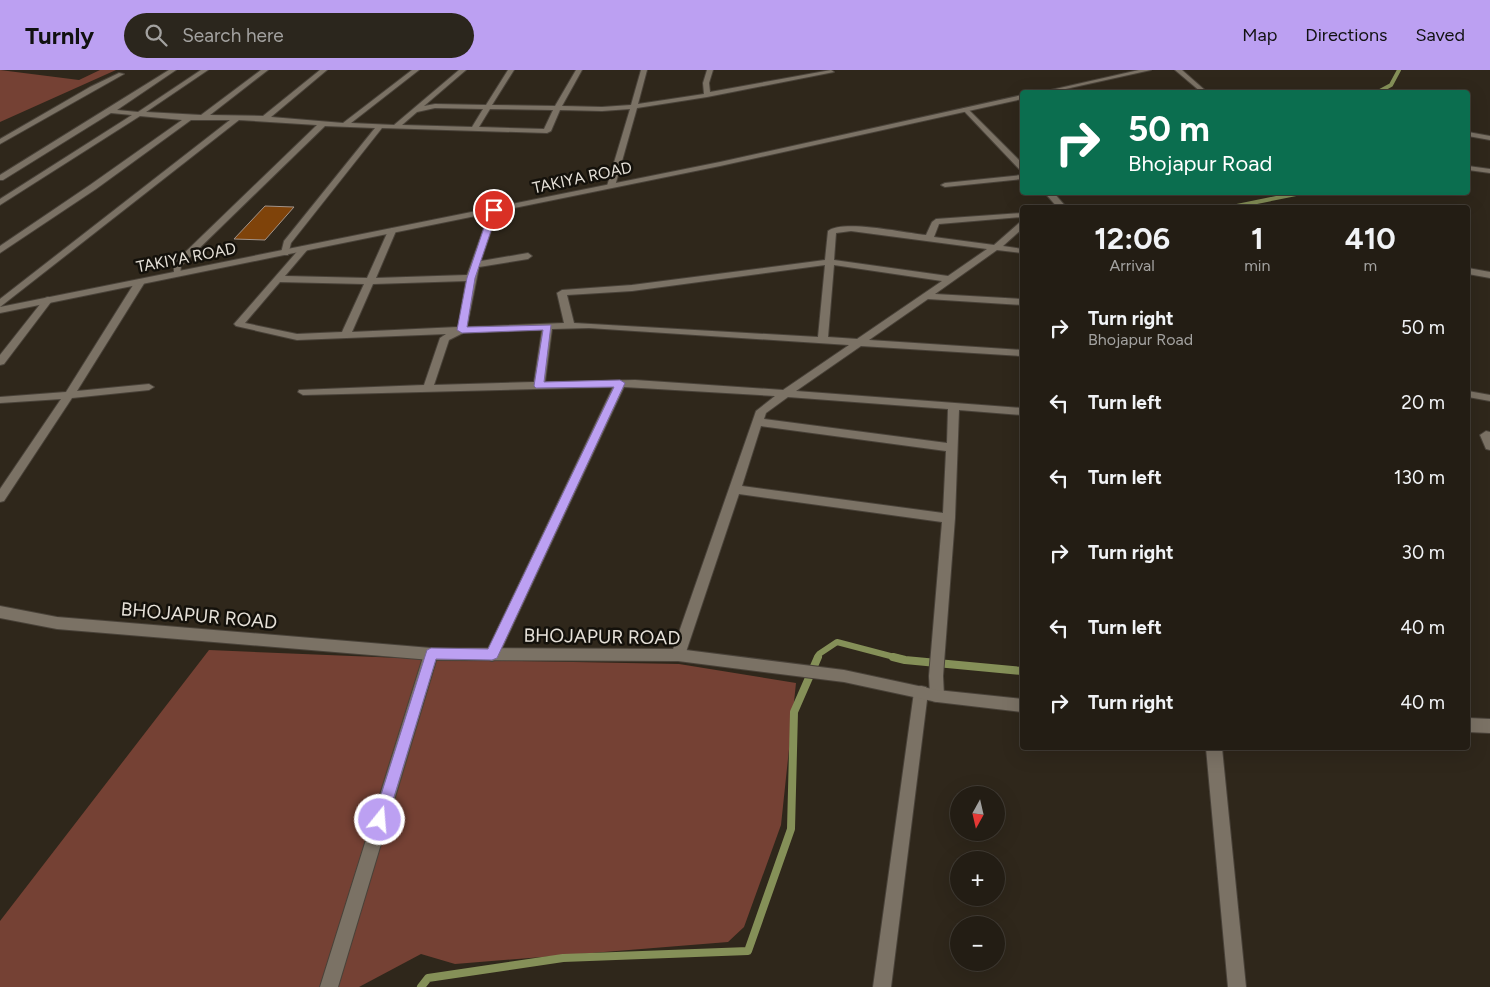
<!DOCTYPE html>
<meta charset="utf-8">
<style>
:root{--surface:#231d14;--page:#2b261d;--text:#f1f3f6;--muted:#a3a2a0;--line:#403b34;--accent:#bca0f2}
body{margin:0;font-family:Figtree,sans-serif;background:var(--page);color:var(--text);height:100vh;display:flex;flex-direction:column;font-size:19px;white-space:nowrap}
*{box-sizing:border-box;margin:0}
p{font-size:16px;color:var(--muted)}
.icon{flex:none;width:28px;height:28px;fill:none;stroke:currentColor;stroke-width:2;stroke-linecap:round;stroke-linejoin:round}
.map{position:relative;flex:1;overflow:hidden}
.side{position:absolute;left:1020px;top:135px;width:450px;height:545px;display:flex;flex-direction:column;background:var(--surface);border-radius:5px;box-shadow:0 5px 20px #0002,0 0 0 1px var(--line)}
.side>*{flex:none}
.top-card{position:absolute;left:1020px;top:20px;width:450px;height:105px;border-radius:5px;box-shadow:0 5px 20px #0002,0 0 0 1px var(--line);background:#0b6e4f;color:#fff;overflow:hidden}
.needle{width:32px;rotate:188deg}
.controls{position:absolute;left:950px;top:716px;display:grid;gap:10px}
.controls a{display:grid;place-items:center;width:55px;height:55px;border-radius:50%;background:var(--surface);box-shadow:0 5px 20px #0002,0 0 0 1px var(--line);font-size:25px}
.pin{position:absolute;display:grid;place-items:center;width:42px;height:42px;color:#fff;margin:-21px;border:2px solid #fff;border-radius:50%;box-shadow:0 1px 5px #0007}
.me{position:absolute;width:55px;margin:-28px;rotate:17deg;stroke-linejoin:round;filter:drop-shadow(0 0 4px #0008)}
.turn{display:flex;align-items:center;gap:18px;height:105px;padding:0 25px;font-size:22px}
.turn .icon{width:65px;height:65px;stroke-width:2.5}
.turn b{display:block;font-size:35px;line-height:42px}
.eta{display:flex;justify-content:space-evenly;align-items:center;height:85px;text-align:center}
.eta b{font-size:30px;font-weight:700;line-height:35px}
ul{padding:0;list-style:none}
li{display:flex;align-items:center;gap:15px;height:75px;padding:0 25px}
li div{flex:1}
li b{display:block;font-size:19px}
li em{font-style:normal}
header{display:flex;align-items:center;gap:30px;box-sizing:border-box;height:70px;padding:0 25px;background:var(--accent);color:#111}
header strong{font-size:24px}
nav{display:flex;gap:28px;margin-inline-start:auto;font-size:18px}
.search{width:350px;height:45px;background:var(--page);display:flex;align-items:center;gap:12px;box-sizing:border-box;padding:0 18px;border-radius:28px;color:var(--muted);font-size:19px}
.map>svg:first-child{display:block}
.green{fill:#754134}
.lines{fill:none;stroke-linecap:round;stroke-linejoin:round}
.stream-far2{stroke:#859058;stroke-width:4}
.stream-far1{stroke:#859058;stroke-width:6}
.stream{stroke:#859058;stroke-width:8}
.building{fill:#7f430a;stroke:#a29389}
.street-casing{stroke:#494239;stroke-width:2}
.secondary-casing{stroke:#494239;stroke-width:2}
.street{fill:#7b7265;fill-rule:evenodd}
.secondary{fill:#7b7265;fill-rule:evenodd}
.route{fill:#bca0f2;stroke:#7a689d}
.labels{text-anchor:middle;stroke-width:5;stroke-linejoin:round;paint-order:stroke}
.far-street-label{font-size:16px;fill:#e6e1d9;stroke:#14110b}
.street-label{font-size:19px;fill:#e6e1d9;stroke:#14110b}
</style>
<header>
<strong>Turnly</strong>
<div class="search"><svg class="icon" aria-label="search" viewBox="0 0 24 24"><circle cx="10" cy="10" r="6"/><path d="M15 15l6 6"/></svg>Search here</div>
<nav><a>Map</a><a>Directions</a><a>Saved</a></nav>
</header>
<div class="map">
<svg width="1490" height="917" viewBox="0 0 1490 917">
<rect width="100%" height="100%" fill="#2f271b"/>
<path class="green" d="M 0,0 L 79,10 L 100,0 L 116,0 L 0,52 Z
M 209,580 L 425,589 L 679,594 L 796,613 L 781,755 L 744,857 L 728,872 L 455,894 L 421,884 L 359,917 L 0,917 L 0,851 Z"/>
<g class="lines">
<path class="stream-far2" d="M 1378,22 L 1391,15 L 1399,0
M 1227,138 L 1306,122"/>
<path class="stream-far1" d="M 817,588 L 819,584 L 837,572 L 898,588"/>
<path class="stream" d="M 893,587 L 905,590 L 1022,601
M 421,917 L 428,908 L 563,888 L 748,881 L 791,759 L 794,642 L 818,587"/>
</g>
<path class="building" d="M 265,136 L 294,137 L 265,170 L 234,169 Z"/>
<g class="lines">
<defs>
<path id="street" d="M 169,0 L 176,0 L 117,40 L 138,42 L 201,0 L 208,0 L 146,42 L 201,45 L 261,0 L 268,0 L 210,45 L 263,46 L 320,0 L 327,0 L 271,47 L 343,53 L 412,0 L 419,0 L 351,53 L 394,55 L 459,0 L 466,0 L 424,36 L 435,34 L 486,35 L 508,0 L 514,0 L 492,35 L 555,36 L 576,0 L 582,0 L 562,36 L 602,37 L 631,35 L 641,0 L 647,0 L 638,34 L 704,24 L 703,13 L 707,0 L 713,0 L 709,13 L 710,22 L 831,0 L 834,2 L 707,27 L 637,38 L 615,116 L 611,118 L 607,116 L 630,39 L 602,41 L 560,40 L 551,61 L 547,63 L 382,58 L 291,173 L 288,185 L 282,185 L 281,183 L 284,171 L 375,58 L 325,56 L 181,196 L 180,206 L 174,206 L 174,193 L 317,55 L 239,50 L 0,237 L 0,229 L 230,50 L 191,50 L 96,119 L 0,183 L 0,176 L 90,115 L 182,50 L 140,46 L 0,135 L 0,129 L 132,45 L 111,43 L 3,110 L 0,110 L 0,105 ZM 435,38 L 483,39 L 472,57 L 402,55 L 417,42 ZM 490,39 L 553,40 L 544,59 L 479,57 Z
M 1175,0 L 1182,0 L 1207,22 L 1201,22 Z
M 119,3 L 124,4 L 0,74 L 0,69 L 90,17 Z
M 963,38 L 967,38 L 1022,93 L 1022,99 L 1019,99 L 963,40 Z
M 1468,62 L 1490,66 L 1490,70 L 1468,66 Z
M 1468,96 L 1490,99 L 1490,103 L 1468,100 Z
M 1022,105 L 1022,109 L 945,117 L 941,115 L 945,113 Z
M 1044,122 L 1053,122 L 1067,138 L 1058,138 Z
M 491,138 L 498,140 L 481,191 L 528,183 L 532,186 L 528,189 L 479,197 L 467,257 L 564,253 L 557,223 L 562,220 L 632,215 L 825,190 L 828,161 C 843,149 905,163 926,165 L 932,152 L 936,149 L 1022,143 L 1022,147 L 939,154 L 934,167 L 994,175 L 1019,153 L 1022,153 L 1022,159 L 1003,176 L 1022,179 L 1022,183 L 997,180 L 935,224 L 1022,229 L 1022,235 L 928,229 L 869,270 L 1022,280 L 1022,286 L 861,276 L 796,321 L 1022,338 L 1022,345 L 959,340 L 955,448 L 943,606 L 944,626 L 942,631 L 937,632 L 932,631 L 930,626 L 929,606 L 942,452 L 739,424 L 685,585 L 683,589 L 678,591 L 673,589 L 671,585 L 756,341 L 775,326 L 624,317 L 497,589 L 492,591 L 487,589 L 485,585 L 613,317 L 303,325 L 298,322 L 299,320 L 424,315 L 440,268 L 446,264 L 297,270 L 236,256 L 234,254 L 301,177 L 304,176 L 308,179 L 285,206 L 367,208 L 388,161 L 392,158 L 396,161 L 376,208 L 467,205 ZM 851,161 L 987,179 L 948,206 L 834,190 L 836,163 ZM 825,195 L 818,267 L 574,253 L 567,225 L 632,221 ZM 834,195 L 942,211 L 857,269 L 828,267 ZM 466,211 L 458,257 L 352,262 L 373,214 ZM 280,212 L 364,214 L 342,262 L 297,264 L 245,253 ZM 589,258 L 849,275 L 783,320 L 635,310 L 545,312 L 552,259 ZM 542,260 L 534,312 L 434,315 L 449,270 L 463,263 ZM 788,327 L 948,339 L 947,373 L 764,349 L 766,343 ZM 761,356 L 946,381 L 943,443 L 742,416 Z
M 1468,198 L 1490,202 L 1490,208 L 1468,204 Z
M 140,209 L 145,212 L 77,321 L 149,314 L 154,317 L 149,320 L 72,328 L 4,431 L 0,432 L 0,419 L 61,329 L 0,333 L 0,327 L 66,322 L 135,212 Z
M 48,227 L 51,228 L 51,232 L 4,294 L 0,295 L 0,285 L 45,228 Z
M 1468,321 L 1490,325 L 1490,331 L 1468,327 Z
M 1486,361 L 1490,362 L 1490,380 L 1486,379 L 1480,365 Z
M 431,578 L 436,580 L 438,584 L 338,917 L 320,917 L 424,584 L 426,580 Z
M 921,616 L 926,617 L 928,622 L 891,917 L 873,917 L 914,622 L 916,617 Z
M 1206,678 L 1222,678 L 1246,917 L 1228,917 Z"/>
<path id="secondary" d="M 1139,0 L 1151,0 L 1052,22 L 1042,22 Z
M 1022,25 L 1022,29 L 720,96 L 0,243 L 0,237 L 720,92 Z
M 0,536 L 57,547 L 431,578 L 678,579 L 844,600 L 937,620 L 1022,629 L 1022,642 L 937,632 L 844,612 L 678,591 L 431,590 L 57,559 L 0,548 Z
M 1468,648 L 1490,649 L 1490,663 L 1468,662 Z"/>
</defs>
<use href="#street" class="street-casing"/>
<use href="#secondary" class="secondary-casing"/>
<use href="#street" class="street"/>
<use href="#secondary" class="secondary"/>
</g>
<path class="route" d="M 494,138 L 498,140 L 475,208 L 467,257 L 551,255 L 544,312 L 620,310 L 625,313 L 497,588 L 492,590 L 436,589 L 387,750 L 385,756 L 380,758 L 375,756 L 373,750 L 427,580 L 431,578 L 488,579 L 614,317 L 536,318 L 534,316 L 543,260 L 462,263 L 457,260 L 467,208 L 490,140 Z"/>
<g class="labels">
<g class="far-street-label">
<text transform="translate(582 107) rotate(-12)" y="6">TAKIYA ROAD</text>
<text transform="translate(186 187) rotate(-11)" y="6">TAKIYA ROAD</text>
</g>
<g class="street-label">
<text transform="translate(199 545) rotate(5)" y="7">BHOJAPUR ROAD</text>
<text transform="translate(602 566) rotate(1)" y="7">BHOJAPUR ROAD</text>
</g>
</g>
</svg>
<div class="controls">
<a><svg class="needle" viewBox="-14 -14 28 28"><path d="M0-13l5 13h-10z" fill="#e53935"/><path d="M0 13l5-13h-10z" fill="#a3a2a0"/></svg></a>
<a>+</a>
<a>−</a>
</div>
<div class="pin" style="left:494px;top:140px;background:#d93025"><svg class="icon" aria-label="arrive" viewBox="0 0 24 24"><path d="M6 21V4h12l-3 4 3 4H6"/></svg></div>
<svg class="me" style="left:380px;top:750px" viewBox="-20 -20 40 40"><circle r="17" fill="#bca0f2" stroke="#fff" stroke-width="3"/><path d="M0-11L8 9 0 5-8 9z" fill="#fff"/></svg>
<div class="top-card">
<div class="turn"><svg class="icon" aria-label="right" viewBox="0 0 24 24"><path d="M7 20v-9h11M14 6l5 5-5 5"/></svg><div><b>50 m</b>Bhojapur Road</div></div>
</div>
<section class="side">
<div class="eta">
<div><b>12:06</b><p>Arrival</p></div>
<div><b>1</b><p>min</p></div>
<div><b>410</b><p>m</p></div>
</div>
<ul>
<li><svg class="icon" aria-label="right" viewBox="0 0 24 24"><path d="M7 20v-9h11M14 6l5 5-5 5"/></svg><div><b>Turn right</b><p>Bhojapur Road</p></div><em>50 m</em></li>
<li><svg class="icon" aria-label="left" viewBox="0 0 24 24"><path d="M17 20v-9H6M10 6l-5 5 5 5"/></svg><div><b>Turn left</b></div><em>20 m</em></li>
<li><svg class="icon" aria-label="left" viewBox="0 0 24 24"><path d="M17 20v-9H6M10 6l-5 5 5 5"/></svg><div><b>Turn left</b></div><em>130 m</em></li>
<li><svg class="icon" aria-label="right" viewBox="0 0 24 24"><path d="M7 20v-9h11M14 6l5 5-5 5"/></svg><div><b>Turn right</b></div><em>30 m</em></li>
<li><svg class="icon" aria-label="left" viewBox="0 0 24 24"><path d="M17 20v-9H6M10 6l-5 5 5 5"/></svg><div><b>Turn left</b></div><em>40 m</em></li>
<li><svg class="icon" aria-label="right" viewBox="0 0 24 24"><path d="M7 20v-9h11M14 6l5 5-5 5"/></svg><div><b>Turn right</b></div><em>40 m</em></li>
</ul>
</section>
</div>
